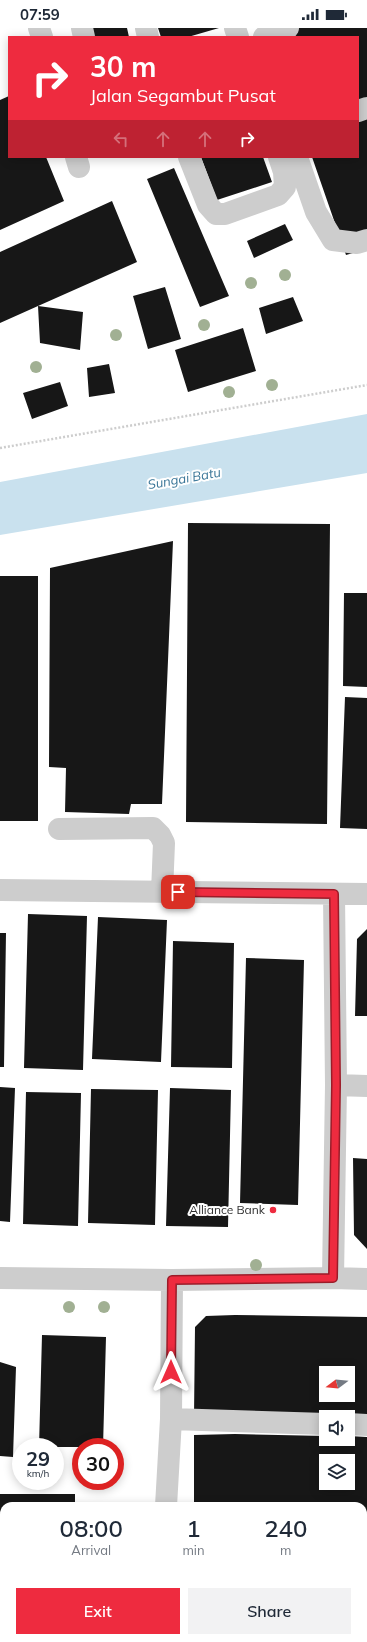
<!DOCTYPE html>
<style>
:root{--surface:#fff;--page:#f2f2f3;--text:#1f2937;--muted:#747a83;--accent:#ee2b3f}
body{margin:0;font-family:Mulish,sans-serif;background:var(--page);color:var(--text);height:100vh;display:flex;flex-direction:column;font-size:15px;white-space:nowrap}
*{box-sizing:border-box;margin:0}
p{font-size:13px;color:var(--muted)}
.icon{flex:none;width:22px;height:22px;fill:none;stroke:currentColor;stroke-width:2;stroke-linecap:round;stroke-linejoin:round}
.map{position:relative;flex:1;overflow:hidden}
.drawer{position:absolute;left:0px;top:1474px;width:367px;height:140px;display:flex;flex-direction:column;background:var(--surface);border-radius:12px 12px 0 0;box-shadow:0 2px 10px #0003}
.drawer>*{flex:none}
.top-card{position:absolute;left:8px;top:8px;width:351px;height:122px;border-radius:0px;box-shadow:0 2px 10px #0003;background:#ee2b3f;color:#fff;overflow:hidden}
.needle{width:26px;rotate:254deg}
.controls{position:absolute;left:319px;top:1338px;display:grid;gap:8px}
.controls a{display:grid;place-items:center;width:36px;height:36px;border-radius:0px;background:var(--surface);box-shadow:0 2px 10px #0003;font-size:20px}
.speed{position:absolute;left:12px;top:1410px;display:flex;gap:8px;font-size:20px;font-weight:700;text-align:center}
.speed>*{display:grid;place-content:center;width:52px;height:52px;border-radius:50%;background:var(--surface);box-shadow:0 2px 10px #0003;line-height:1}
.speed small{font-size:10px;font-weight:400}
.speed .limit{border:6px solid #d22;background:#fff;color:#111}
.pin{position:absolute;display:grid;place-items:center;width:34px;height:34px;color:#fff;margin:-17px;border-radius:8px;box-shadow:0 2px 6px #0006}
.me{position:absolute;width:44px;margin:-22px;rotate:0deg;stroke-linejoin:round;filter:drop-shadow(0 0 3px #0008)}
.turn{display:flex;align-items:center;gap:14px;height:84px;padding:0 16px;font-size:18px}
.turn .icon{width:52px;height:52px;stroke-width:2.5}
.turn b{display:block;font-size:28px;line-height:34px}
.lanes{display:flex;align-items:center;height:38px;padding:0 16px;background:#0003;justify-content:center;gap:20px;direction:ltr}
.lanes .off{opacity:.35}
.eta{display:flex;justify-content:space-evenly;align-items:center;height:68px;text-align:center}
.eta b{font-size:24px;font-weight:600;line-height:28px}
.cta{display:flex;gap:8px;margin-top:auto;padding:8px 16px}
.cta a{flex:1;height:46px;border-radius:0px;background:var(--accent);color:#fff;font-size:16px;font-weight:600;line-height:46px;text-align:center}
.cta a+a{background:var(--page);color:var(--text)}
.status{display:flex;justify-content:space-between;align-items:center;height:28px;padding:0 20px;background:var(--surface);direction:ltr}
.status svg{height:11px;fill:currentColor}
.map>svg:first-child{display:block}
.water{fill:#c9e1ee}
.building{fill:#171717;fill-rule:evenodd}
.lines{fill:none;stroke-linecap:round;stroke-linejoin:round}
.path{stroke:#cdcdcd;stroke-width:2.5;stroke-dasharray:2 2;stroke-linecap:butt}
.minor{stroke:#cdcdcd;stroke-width:22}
.tree{fill:#a1b093}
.route-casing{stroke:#9b1c29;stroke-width:10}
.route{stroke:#ee2b3f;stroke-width:7}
.poi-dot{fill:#ee2b3f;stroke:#fff;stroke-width:1.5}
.labels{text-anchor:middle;stroke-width:4;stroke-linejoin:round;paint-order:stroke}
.poi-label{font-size:12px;fill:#303030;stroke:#fff;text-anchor:end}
.water-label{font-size:13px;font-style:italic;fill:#397597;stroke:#fff}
</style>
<div class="status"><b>07:59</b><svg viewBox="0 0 49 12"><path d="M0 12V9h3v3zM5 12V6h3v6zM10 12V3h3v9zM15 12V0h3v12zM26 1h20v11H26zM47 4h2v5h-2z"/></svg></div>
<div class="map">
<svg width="367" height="1614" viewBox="0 0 367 1614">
<rect width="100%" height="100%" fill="#fff"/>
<path class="water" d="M 367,386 L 367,445 L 0,507 L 0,454 Z"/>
<path class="building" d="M 90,0 L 127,0 L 129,9 L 93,9 Z
M 158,0 L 219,0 L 188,9 L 161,9 Z
M 266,0 L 367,0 L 367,221 L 346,227 L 312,129 L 358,129 L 358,9 L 269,9 Z
M 9,68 L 9,129 L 46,129 L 64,173 L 0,202 L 0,72 Z
M 201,129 L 263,129 L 272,154 L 217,172 Z
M 174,140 L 229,268 L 200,279 L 147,151 Z
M 112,173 L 137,234 L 38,278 L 83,284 L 80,322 L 40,315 L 38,278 L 0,295 L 0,224 Z
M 285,196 L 293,212 L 254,230 L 247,213 Z
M 165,259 L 181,311 L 148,321 L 133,268 Z
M 293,269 L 303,293 L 266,306 L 259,280 Z
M 243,300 L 256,343 L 188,364 L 175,322 Z
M 109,336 L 115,365 L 89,369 L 87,340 Z
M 60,354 L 68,378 L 32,391 L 23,365 Z
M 188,495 L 330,496 L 327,796 L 186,794 Z
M 173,513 L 162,776 L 131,776 L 129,786 L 65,784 L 66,740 L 49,739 L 50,540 Z
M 0,548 L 38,548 L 38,793 L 0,793 Z
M 344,565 L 367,565 L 367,659 L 343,658 Z
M 345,669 L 367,670 L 367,801 L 340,800 Z
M 28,886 L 87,888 L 83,1042 L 24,1040 Z
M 98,889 L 167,892 L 161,1034 L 92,1031 Z
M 367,901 L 367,988 L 355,988 L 357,911 Z
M 0,905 L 6,905 L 4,1039 L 0,1039 Z
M 173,913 L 234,915 L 232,1040 L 171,1039 Z
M 246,930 L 304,932 L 298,1177 L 240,1175 Z
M 0,1059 L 15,1060 L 10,1194 L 0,1193 Z
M 170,1060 L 231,1062 L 228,1199 L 166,1198 Z
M 91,1061 L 158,1062 L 155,1197 L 88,1195 Z
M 26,1064 L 81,1065 L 78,1198 L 23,1196 Z
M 353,1130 L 367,1131 L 367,1221 L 354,1207 Z
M 235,1287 L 367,1289 L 367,1391 L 348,1389 L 194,1388 L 195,1299 L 206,1288 ZM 326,1345 L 348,1345 L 348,1367 L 326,1367 Z
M 42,1307 L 106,1309 L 103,1419 L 39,1419 Z
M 0,1334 L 16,1339 L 13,1429 L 0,1428 Z
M 235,1406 L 326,1408 L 326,1411 L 348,1411 L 348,1408 L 367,1409 L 367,1513 L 363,1513 L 363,1478 L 194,1478 L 194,1407 ZM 326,1433 L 348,1433 L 348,1455 L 326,1455 Z
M 0,1466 L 75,1466 L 75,1478 L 4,1478 L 4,1610 L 67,1610 L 60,1614 L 0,1614 Z
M 363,1584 L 367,1584 L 367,1614 L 351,1614 L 348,1610 L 363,1610 Z
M 212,1610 L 297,1610 L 297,1614 L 213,1614 Z"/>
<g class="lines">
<path class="path" d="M 0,420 L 367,357"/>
<path class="minor" d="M 39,0 L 42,9
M 82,0 L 84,9
M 146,0 L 148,9
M 235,0 L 238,9
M 264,9 L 288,0
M 358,83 L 367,80
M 76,129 L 79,139
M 189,129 L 208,177 L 216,186 L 225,186 L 278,167 L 285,159 L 284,144 L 279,129
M 297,129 L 316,184 L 333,212 L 357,215 L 367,212
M 59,801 L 153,800 L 160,807 L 164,815 L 162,864
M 0,862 L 367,866
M 336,1057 L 367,1058
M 0,1250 L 172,1252 L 333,1250 L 367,1251
M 333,1250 L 336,1057 L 334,866
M 171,1391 L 326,1396
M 348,1396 L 367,1397
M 166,1478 L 171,1391 L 172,1252
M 363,1554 L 367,1554
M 148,1614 L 149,1610"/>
</g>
<g class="tree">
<circle cx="285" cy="247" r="6"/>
<circle cx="251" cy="255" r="6"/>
<circle cx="204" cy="297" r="6"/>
<circle cx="116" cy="307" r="6"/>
<circle cx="36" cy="339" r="6"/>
<circle cx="272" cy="357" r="6"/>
<circle cx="229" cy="364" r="6"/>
<circle cx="256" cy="1237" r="6"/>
<circle cx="69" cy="1279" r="6"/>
<circle cx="104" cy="1279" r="6"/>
</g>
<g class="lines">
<defs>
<path id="route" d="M 171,1344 L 172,1252 L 333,1250 L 336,1057 L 334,866 L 178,864"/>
</defs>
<use href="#route" class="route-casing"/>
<use href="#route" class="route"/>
</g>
<circle class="poi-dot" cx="273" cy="1182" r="4"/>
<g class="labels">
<g class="poi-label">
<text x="265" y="1186">Alliance Bank</text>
</g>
<g class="water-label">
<text transform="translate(184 450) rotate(-10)" y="5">Sungai Batu</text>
</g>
</g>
</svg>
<div class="controls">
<a><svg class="needle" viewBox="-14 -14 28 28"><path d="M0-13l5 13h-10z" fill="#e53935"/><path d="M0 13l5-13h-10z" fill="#747a83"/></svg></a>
<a><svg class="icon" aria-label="sound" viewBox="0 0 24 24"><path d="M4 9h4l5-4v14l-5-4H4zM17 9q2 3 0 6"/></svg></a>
<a><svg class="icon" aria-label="layers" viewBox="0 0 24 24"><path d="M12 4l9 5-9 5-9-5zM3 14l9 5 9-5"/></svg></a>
</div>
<div class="speed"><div>29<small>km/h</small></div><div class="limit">30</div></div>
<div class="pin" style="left:178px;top:864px;background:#d93025"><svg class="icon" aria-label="arrive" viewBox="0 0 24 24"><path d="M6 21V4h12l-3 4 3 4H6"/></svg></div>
<svg class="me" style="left:171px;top:1344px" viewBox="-20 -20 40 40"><path d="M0-17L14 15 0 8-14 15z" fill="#ee2b3f" stroke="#fff" stroke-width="4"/></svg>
<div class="top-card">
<div class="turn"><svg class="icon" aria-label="right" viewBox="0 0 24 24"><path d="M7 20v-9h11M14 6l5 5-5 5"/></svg><div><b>30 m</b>Jalan Segambut Pusat</div></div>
<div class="lanes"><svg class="icon off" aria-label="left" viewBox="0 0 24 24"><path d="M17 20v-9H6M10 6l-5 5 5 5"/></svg><svg class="icon off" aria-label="ahead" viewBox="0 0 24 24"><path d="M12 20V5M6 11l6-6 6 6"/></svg><svg class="icon off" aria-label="ahead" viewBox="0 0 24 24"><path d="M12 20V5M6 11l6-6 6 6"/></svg><svg class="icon" aria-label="right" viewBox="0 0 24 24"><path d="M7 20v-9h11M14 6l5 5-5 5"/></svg></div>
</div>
<section class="drawer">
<div class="eta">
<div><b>08:00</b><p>Arrival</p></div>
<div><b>1</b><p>min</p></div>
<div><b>240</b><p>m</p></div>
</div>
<div class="cta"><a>Exit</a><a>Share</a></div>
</section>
</div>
